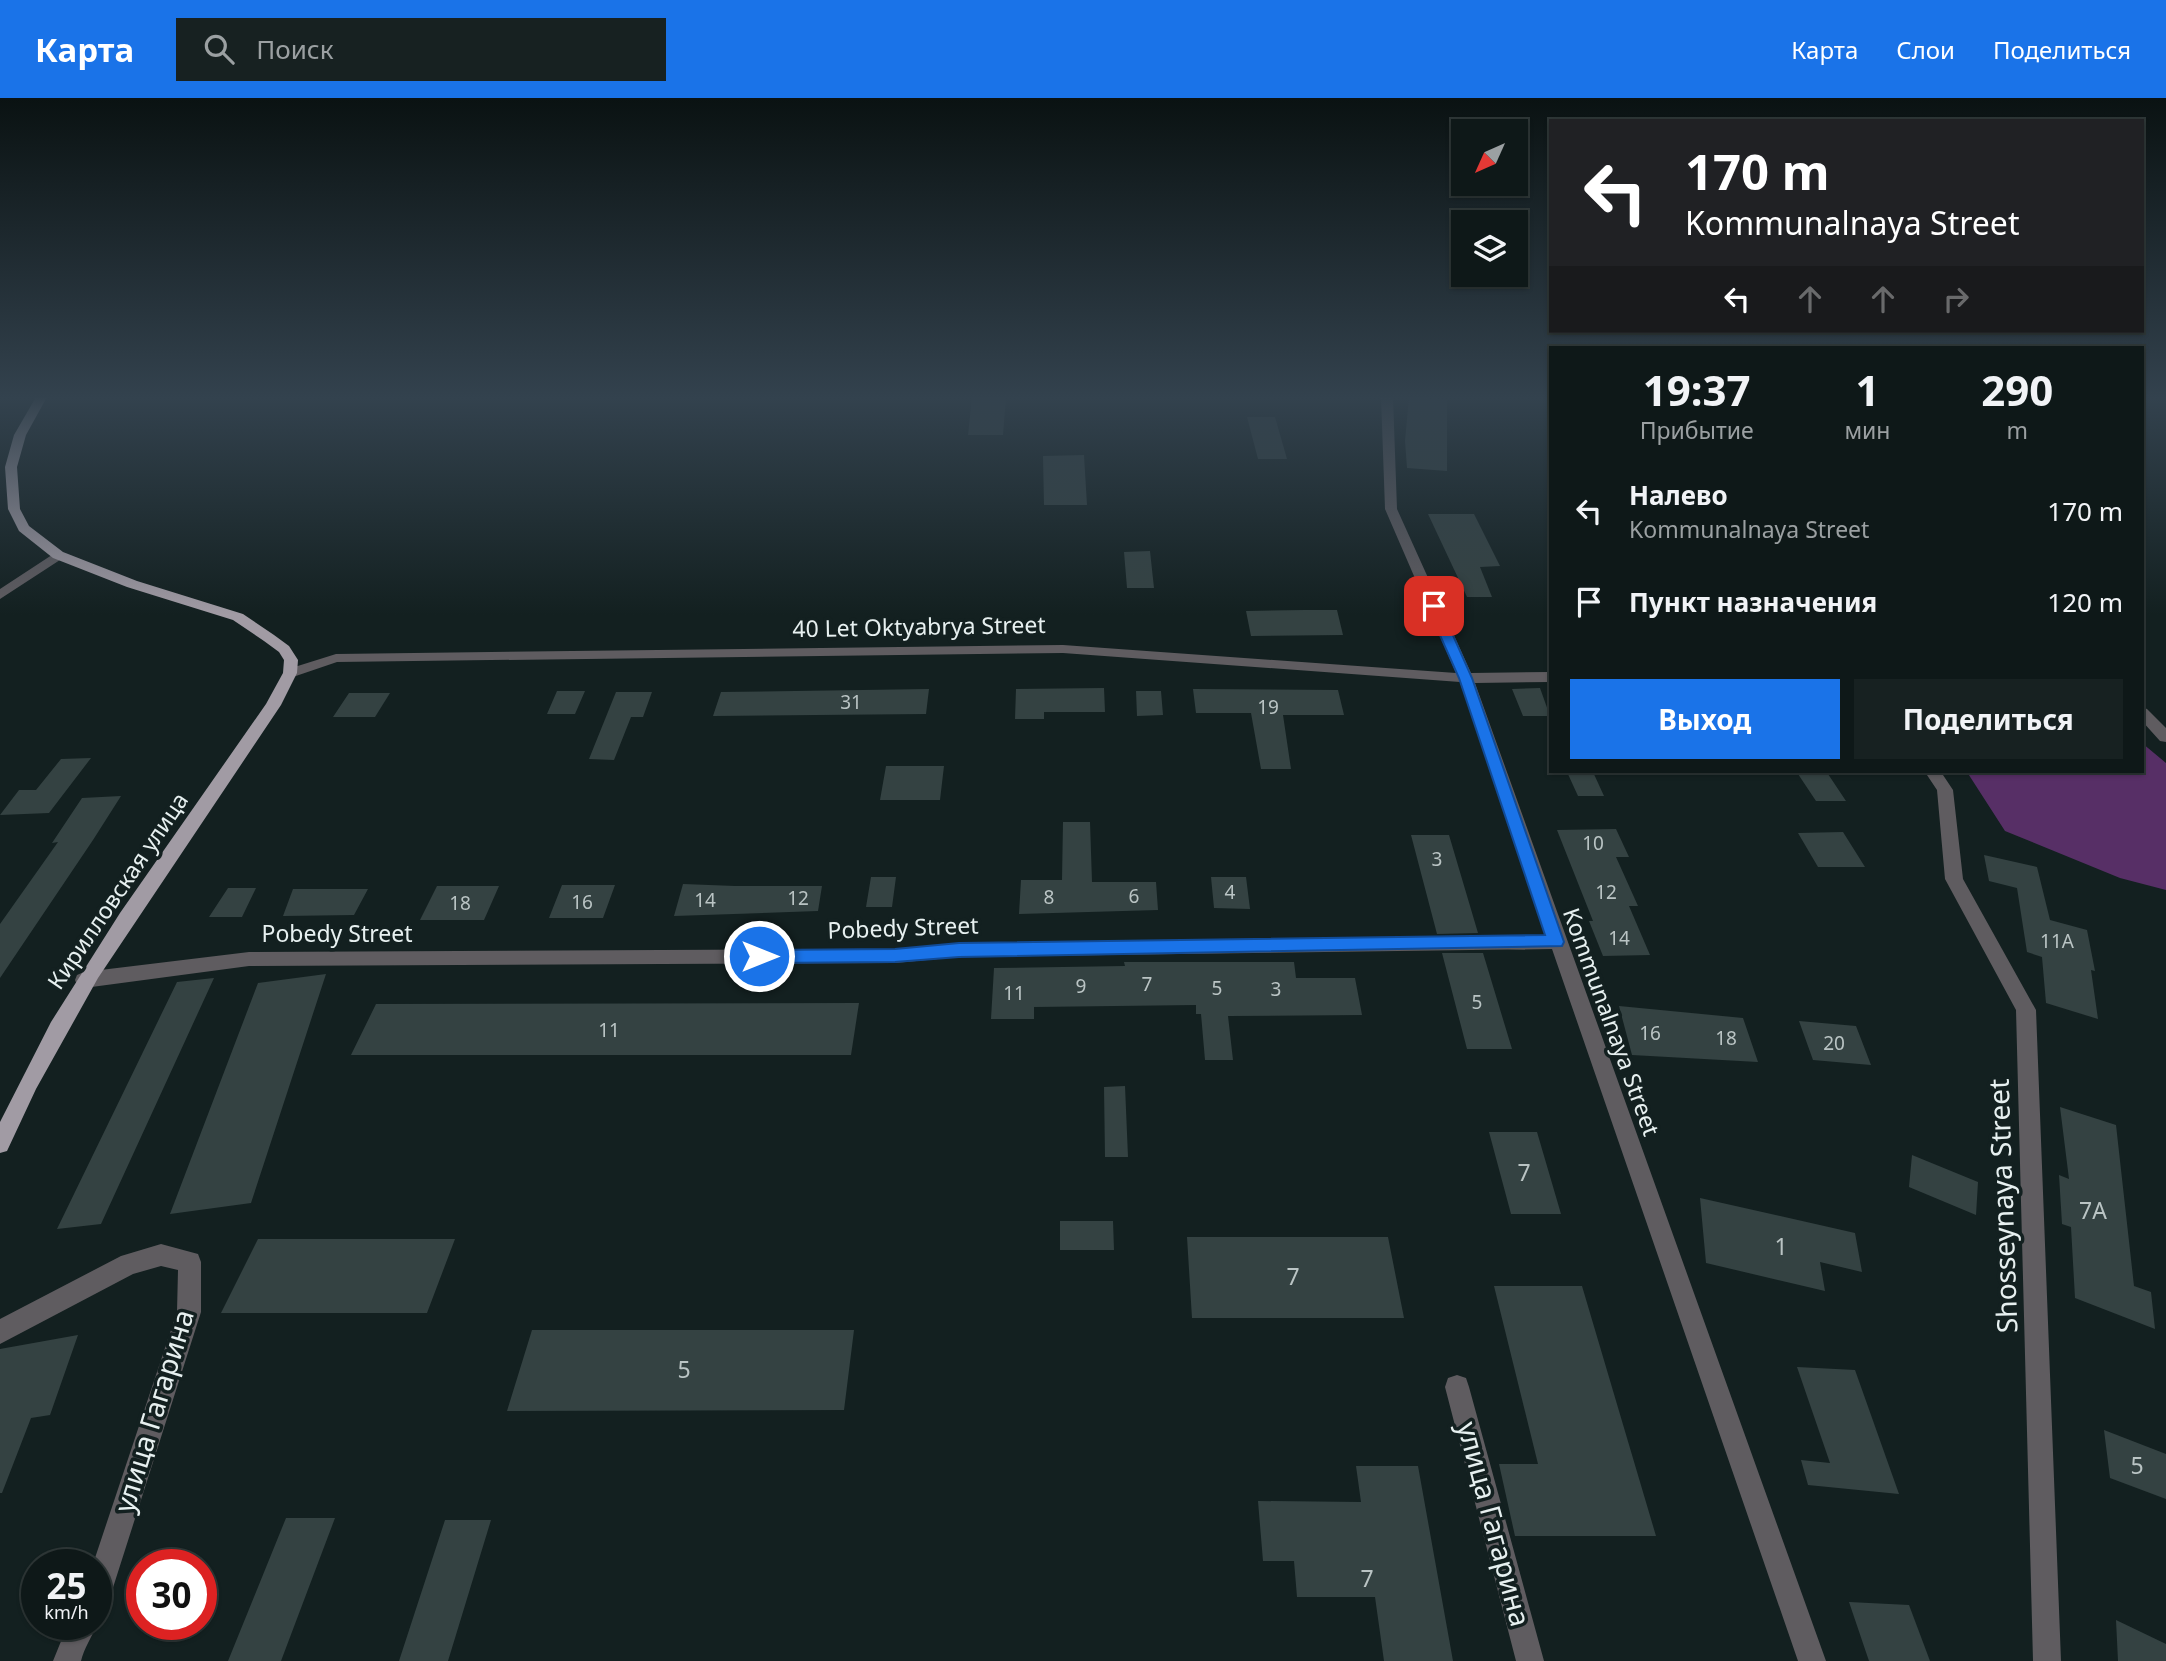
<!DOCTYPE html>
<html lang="ru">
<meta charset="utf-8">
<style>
:root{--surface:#0e1818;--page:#172121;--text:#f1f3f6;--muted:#9ba0a2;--line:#2e3737;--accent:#1a73e8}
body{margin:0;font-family:"Noto Sans",sans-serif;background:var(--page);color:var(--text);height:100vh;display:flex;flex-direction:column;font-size:26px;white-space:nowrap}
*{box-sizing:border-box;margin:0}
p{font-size:23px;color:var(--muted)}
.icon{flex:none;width:38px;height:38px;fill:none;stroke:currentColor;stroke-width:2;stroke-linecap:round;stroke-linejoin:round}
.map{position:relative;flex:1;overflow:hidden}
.sheet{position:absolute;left:1549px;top:248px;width:595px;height:427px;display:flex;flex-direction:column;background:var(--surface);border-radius:0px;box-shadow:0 2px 5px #0004,0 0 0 2px var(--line)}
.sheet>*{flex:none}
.banner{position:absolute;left:1549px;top:21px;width:595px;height:214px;border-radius:0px;box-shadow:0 2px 5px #0004,0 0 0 2px var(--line);background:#202124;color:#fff;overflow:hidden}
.needle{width:46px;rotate:225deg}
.buttons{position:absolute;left:1451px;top:21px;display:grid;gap:14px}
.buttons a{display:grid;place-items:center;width:77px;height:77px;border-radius:0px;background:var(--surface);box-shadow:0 2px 5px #0004,0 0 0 2px var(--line);font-size:35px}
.speed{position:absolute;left:21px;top:1451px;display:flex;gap:14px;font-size:35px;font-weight:700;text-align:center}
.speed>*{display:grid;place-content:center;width:91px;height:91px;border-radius:50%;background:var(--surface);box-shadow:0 2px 5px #0004,0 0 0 2px var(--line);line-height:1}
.speed small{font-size:18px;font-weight:400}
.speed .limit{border:10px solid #d22;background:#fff;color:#111}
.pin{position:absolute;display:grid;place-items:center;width:60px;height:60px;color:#fff;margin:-30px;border-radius:14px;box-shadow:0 4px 10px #0006}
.me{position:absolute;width:77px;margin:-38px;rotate:90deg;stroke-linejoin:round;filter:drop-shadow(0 0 5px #0008)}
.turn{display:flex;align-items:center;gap:24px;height:147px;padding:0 21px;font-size:32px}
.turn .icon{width:91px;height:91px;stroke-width:2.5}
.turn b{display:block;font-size:49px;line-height:60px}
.lanes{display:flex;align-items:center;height:66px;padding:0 21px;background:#0003;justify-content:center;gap:35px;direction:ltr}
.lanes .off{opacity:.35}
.eta{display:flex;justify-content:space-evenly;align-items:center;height:119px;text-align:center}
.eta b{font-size:42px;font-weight:700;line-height:49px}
.cta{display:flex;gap:14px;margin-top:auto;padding:14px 21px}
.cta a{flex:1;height:80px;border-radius:0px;background:var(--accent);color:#fff;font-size:28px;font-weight:700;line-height:80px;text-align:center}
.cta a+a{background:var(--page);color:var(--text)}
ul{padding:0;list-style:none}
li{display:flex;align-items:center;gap:21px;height:91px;padding:0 21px}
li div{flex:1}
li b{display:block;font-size:26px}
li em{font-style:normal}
header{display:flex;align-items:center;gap:42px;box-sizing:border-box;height:98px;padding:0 35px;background:var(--accent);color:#fff}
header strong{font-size:33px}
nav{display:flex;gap:38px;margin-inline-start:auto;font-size:24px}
.search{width:490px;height:63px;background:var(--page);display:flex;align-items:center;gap:18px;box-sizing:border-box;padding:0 24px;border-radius:0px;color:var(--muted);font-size:26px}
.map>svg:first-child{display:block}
.forest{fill:#572f66}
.building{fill:#344242}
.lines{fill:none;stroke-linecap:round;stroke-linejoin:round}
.minor{fill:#5f5c60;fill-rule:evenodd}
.major{fill:#a19ba4;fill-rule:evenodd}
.route{fill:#1a73e8;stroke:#114b97;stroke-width:2}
.labels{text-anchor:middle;stroke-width:7;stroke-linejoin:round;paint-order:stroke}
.number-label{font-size:19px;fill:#bac4c4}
.street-label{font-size:23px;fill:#e7f0f0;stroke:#132020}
.near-number-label{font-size:23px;fill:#bac4c4}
.near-street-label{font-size:28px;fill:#e7f0f0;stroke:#132020}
</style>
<header>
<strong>Карта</strong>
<div class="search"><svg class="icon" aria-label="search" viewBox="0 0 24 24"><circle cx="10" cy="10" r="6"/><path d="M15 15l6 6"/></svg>Поиск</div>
<nav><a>Карта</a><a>Слои</a><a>Поделиться</a></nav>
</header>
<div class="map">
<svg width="2166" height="1563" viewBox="0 0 2166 1563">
<rect width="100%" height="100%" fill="#132020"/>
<path class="forest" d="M 2142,645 L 2166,665 L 2166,792 L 2120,780 L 2005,733 L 1967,674 L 2142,674 Z"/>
<path class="building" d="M 972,299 L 1006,299 L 1003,337 L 968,337 Z
M 1409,299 L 1447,301 L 1447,373 L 1407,370 L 1405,343 Z
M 1247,319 L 1275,319 L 1287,361 L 1258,361 Z
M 1084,357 L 1087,407 L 1044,407 L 1043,358 Z
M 1428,416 L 1474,416 L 1500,468 L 1480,469 L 1492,499 L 1467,499 Z
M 1150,453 L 1154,490 L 1127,490 L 1124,454 Z
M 1305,512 L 1337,512 L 1343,537 L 1251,538 L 1246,513 Z
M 1104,590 L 1105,614 L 1044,614 L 1044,621 L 1015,621 L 1016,591 Z
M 1540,590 L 1550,618 L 1523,618 L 1512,591 Z
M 929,591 L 926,616 L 713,618 L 721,594 Z
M 1193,591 L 1338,592 L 1344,617 L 1283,617 L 1291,671 L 1261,671 L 1251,615 L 1196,615 Z
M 557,593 L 585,593 L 575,616 L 547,616 Z
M 1136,593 L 1161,593 L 1163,617 L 1137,618 Z
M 616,594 L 652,594 L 643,619 L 631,619 L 614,662 L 589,661 Z
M 349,595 L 390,595 L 375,619 L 333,619 Z
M 91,660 L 49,715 L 0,717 L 19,692 L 36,692 L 61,661 Z
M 886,668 L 944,668 L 940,702 L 880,702 Z
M 1567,674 L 1593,674 L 1604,698 L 1578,698 Z
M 1798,676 L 1828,676 L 1846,703 L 1816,703 Z
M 121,698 L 93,742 L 0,880 L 0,826 L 58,744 L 52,745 L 82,700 Z
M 1063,724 L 1090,724 L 1092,784 L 1156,784 L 1158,812 L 1019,816 L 1021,782 L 1062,782 Z
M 1616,731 L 1629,759 L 1616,759 L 1638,808 L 1629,808 L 1650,857 L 1603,858 L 1589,823 L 1593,823 L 1557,732 Z
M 1843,734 L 1865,769 L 1818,769 L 1798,735 Z
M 1411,737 L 1449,737 L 1478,835 L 1437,836 Z
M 1984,757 L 2037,769 L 2050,822 L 2087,832 L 2095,873 L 2091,872 L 2098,921 L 2046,905 L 2042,859 L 2027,854 L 2017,790 L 1989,783 Z
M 871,779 L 896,779 L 892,809 L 866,809 Z
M 1211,779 L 1246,779 L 1250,811 L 1214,810 Z
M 683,786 L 735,788 L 822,788 L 818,813 L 674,818 Z
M 562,787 L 615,787 L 603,820 L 549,820 Z
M 437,788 L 499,788 L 484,822 L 420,822 Z
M 228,790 L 256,790 L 242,819 L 209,819 Z
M 293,791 L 368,791 L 354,817 L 283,818 Z
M 1442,855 L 1483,855 L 1512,951 L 1467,951 Z
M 1124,864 L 1294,864 L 1296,880 L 1355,880 L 1362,917 L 1228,918 L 1233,962 L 1205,962 L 1201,916 L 1196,916 L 1196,907 L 1034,909 L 1034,921 L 991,921 L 994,870 L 1125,868 Z
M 326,876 L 251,1105 L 170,1116 L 258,885 Z
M 214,880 L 101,1126 L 57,1131 L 177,884 Z
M 859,905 L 851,957 L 351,957 L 376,906 Z
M 1619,908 L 1743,920 L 1758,964 L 1632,957 Z
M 1799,923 L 1856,928 L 1871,967 L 1813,962 Z
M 1125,988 L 1128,1059 L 1105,1059 L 1104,989 Z
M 2060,1009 L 2116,1027 L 2134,1188 L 2151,1194 L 2155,1231 L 2075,1200 L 2071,1129 L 2062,1126 L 2059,1077 L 2069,1081 Z
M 1489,1034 L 1537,1034 L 1561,1116 L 1511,1116 Z
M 1912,1057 L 1978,1084 L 1976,1117 L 1909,1089 Z
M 1700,1100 L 1855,1135 L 1862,1174 L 1820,1164 L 1825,1193 L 1706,1165 Z
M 1060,1123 L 1113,1123 L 1114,1152 L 1060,1152 Z
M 1187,1139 L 1388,1139 L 1404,1220 L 1192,1220 Z
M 258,1141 L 455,1141 L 427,1215 L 221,1215 Z
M 1494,1188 L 1582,1188 L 1656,1438 L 1515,1438 L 1499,1366 L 1538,1366 Z
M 532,1232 L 854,1232 L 844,1312 L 507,1313 Z
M 78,1237 L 50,1317 L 31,1320 L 2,1395 L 0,1395 L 0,1251 Z
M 1797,1269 L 1855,1272 L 1899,1396 L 1808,1387 L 1801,1362 L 1830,1365 Z
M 2104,1332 L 2166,1356 L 2166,1401 L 2110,1380 Z
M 1356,1368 L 1418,1368 L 1453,1563 L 1384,1563 L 1375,1499 L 1297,1499 L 1294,1463 L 1263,1463 L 1258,1403 L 1361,1404 Z
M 286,1420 L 335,1420 L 281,1563 L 228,1563 Z
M 445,1422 L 491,1422 L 448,1563 L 399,1563 Z
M 1849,1504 L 1909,1507 L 1930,1563 L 1869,1563 Z
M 2116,1522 L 2166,1546 L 2166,1563 L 2118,1563 Z"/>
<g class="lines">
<path class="minor" d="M 1381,299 L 1393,299 L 1397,411 L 1471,575 L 1550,574 L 1550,584 L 1475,585 L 1826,1563 L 1798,1563 L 1552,851 L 959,859 L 895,865 L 249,868 L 84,890 L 77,887 L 75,882 L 77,877 L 84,874 L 249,854 L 895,851 L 959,845 L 1547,837 L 1460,584 L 1063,555 L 337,564 L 290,580 L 283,575 L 285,572 L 336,556 L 1063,547 L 1456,575 L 1385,411 Z
M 58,453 L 65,457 L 63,460 L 0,501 L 0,491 Z
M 2142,609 L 2147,611 L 2166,630 L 2166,644 L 2160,643 L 2142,623 Z
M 1925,674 L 1941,674 L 1953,692 L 1963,781 L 2036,912 L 2061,1563 L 2033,1563 L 2016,912 L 1945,781 L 1937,692 Z
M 161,1146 L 198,1156 L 201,1164 L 201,1214 L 110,1499 L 106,1509 L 96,1512 L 96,1466 L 93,1466 L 177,1214 L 178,1172 L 161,1168 L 133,1176 L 0,1246 L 0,1221 L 121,1158 Z
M 1457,1277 L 1466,1280 L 1469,1289 L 1544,1563 L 1516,1563 L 1445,1289 L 1448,1280 Z
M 96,1525 L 97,1526 C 92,1539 84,1550 81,1563 L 53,1563 L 68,1526 Z"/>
<path class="major" d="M 36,299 L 47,299 L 26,337 L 17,369 L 20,411 L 29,428 L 63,454 L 137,483 L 243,516 L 274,537 L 289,548 L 298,562 L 297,575 L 281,607 L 98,880 L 36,991 L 7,1053 L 0,1055 L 0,1024 L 51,924 L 120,815 L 266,606 L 283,575 L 284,562 L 279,554 L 264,543 L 233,522 L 127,489 L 53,460 L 19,433 L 8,411 L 5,369 L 14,337 Z"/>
</g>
<linearGradient id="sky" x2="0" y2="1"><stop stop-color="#0a1212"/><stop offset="0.58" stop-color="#33424e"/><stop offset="1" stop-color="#33424e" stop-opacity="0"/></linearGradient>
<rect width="2166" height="517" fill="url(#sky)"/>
<path class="route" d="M 1434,504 L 1440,508 L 1472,580 L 1564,844 L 1562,848 L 959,859 L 895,864 L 759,865 L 750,858 L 759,852 L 895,851 L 959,845 L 1545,837 L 1459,580 L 1427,508 Z"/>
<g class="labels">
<g class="number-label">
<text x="851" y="611">31</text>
<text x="1268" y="616">19</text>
<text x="1593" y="752">10</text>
<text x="1437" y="768">3</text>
<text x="1230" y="801">4</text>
<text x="1606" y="801">12</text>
<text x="1134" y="805">6</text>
<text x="1049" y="806">8</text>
<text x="798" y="807">12</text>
<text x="705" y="809">14</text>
<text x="582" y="811">16</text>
<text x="460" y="812">18</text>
<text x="1619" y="847">14</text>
<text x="2057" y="850">11А</text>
<text x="1147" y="893">7</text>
<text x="1081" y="895">9</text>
<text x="1217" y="897">5</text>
<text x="1276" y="898">3</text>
<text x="1014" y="902">11</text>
<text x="1477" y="911">5</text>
<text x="609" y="939">11</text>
<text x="1650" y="942">16</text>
<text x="1726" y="947">18</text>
<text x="1834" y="952">20</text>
</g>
<g class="street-label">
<text transform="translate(919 529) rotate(-1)" y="8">40 Let Oktyabrya Street</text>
<text transform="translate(118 793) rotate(-56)" y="8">Кирилловская улица</text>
<text transform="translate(903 830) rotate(-2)" y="8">Pobedy Street</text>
<text x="337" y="844">Pobedy Street</text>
<text transform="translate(1611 924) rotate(70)" y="8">Kommunalnaya Street</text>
</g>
<g class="near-number-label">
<text x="1524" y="1083">7</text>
<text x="2093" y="1121">7А</text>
<text x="1781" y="1157">1</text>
<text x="1293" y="1187">7</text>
<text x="684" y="1280">5</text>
<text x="2137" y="1376">5</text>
<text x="1367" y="1489">7</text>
</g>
<g class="near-street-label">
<text transform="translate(2003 1108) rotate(-92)" y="10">Shosseynaya Street</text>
<text transform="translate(154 1313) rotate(-73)" y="10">улица Гагарина</text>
<text transform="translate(1494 1426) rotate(75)" y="10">улица Гагарина</text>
</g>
</g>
</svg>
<div class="buttons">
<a><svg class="needle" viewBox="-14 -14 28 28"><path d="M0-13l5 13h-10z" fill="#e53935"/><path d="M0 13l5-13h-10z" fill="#9ba0a2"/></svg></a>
<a><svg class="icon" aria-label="layers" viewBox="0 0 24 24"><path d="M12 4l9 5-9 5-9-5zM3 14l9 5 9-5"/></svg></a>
</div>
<div class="speed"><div>25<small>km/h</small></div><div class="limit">30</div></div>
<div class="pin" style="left:1434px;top:508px;background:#d93025"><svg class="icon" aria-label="arrive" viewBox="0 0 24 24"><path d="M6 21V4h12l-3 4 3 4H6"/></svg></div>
<svg class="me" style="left:759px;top:858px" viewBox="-20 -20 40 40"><circle r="17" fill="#1a73e8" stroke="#fff" stroke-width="3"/><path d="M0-11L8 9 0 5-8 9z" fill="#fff"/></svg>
<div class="banner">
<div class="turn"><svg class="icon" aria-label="left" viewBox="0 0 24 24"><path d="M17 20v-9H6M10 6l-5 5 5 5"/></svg><div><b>170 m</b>Kommunalnaya Street</div></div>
<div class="lanes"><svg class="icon" aria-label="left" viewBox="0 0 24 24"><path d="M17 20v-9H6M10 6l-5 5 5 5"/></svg><svg class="icon off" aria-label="ahead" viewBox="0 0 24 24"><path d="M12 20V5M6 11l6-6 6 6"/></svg><svg class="icon off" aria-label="ahead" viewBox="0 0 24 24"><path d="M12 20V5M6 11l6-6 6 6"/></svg><svg class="icon off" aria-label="right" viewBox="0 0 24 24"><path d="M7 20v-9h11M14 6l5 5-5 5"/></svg></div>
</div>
<section class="sheet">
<div class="eta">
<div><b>19:37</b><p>Прибытие</p></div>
<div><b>1</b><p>мин</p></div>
<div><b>290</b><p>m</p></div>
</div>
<ul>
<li><svg class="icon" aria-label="left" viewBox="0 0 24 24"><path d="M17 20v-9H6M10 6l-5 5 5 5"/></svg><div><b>Налево</b><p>Kommunalnaya Street</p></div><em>170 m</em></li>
<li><svg class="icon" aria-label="arrive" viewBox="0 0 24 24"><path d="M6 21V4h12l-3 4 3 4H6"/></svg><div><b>Пункт назначения</b></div><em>120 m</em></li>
</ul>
<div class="cta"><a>Выход</a><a>Поделиться</a></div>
</section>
</div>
